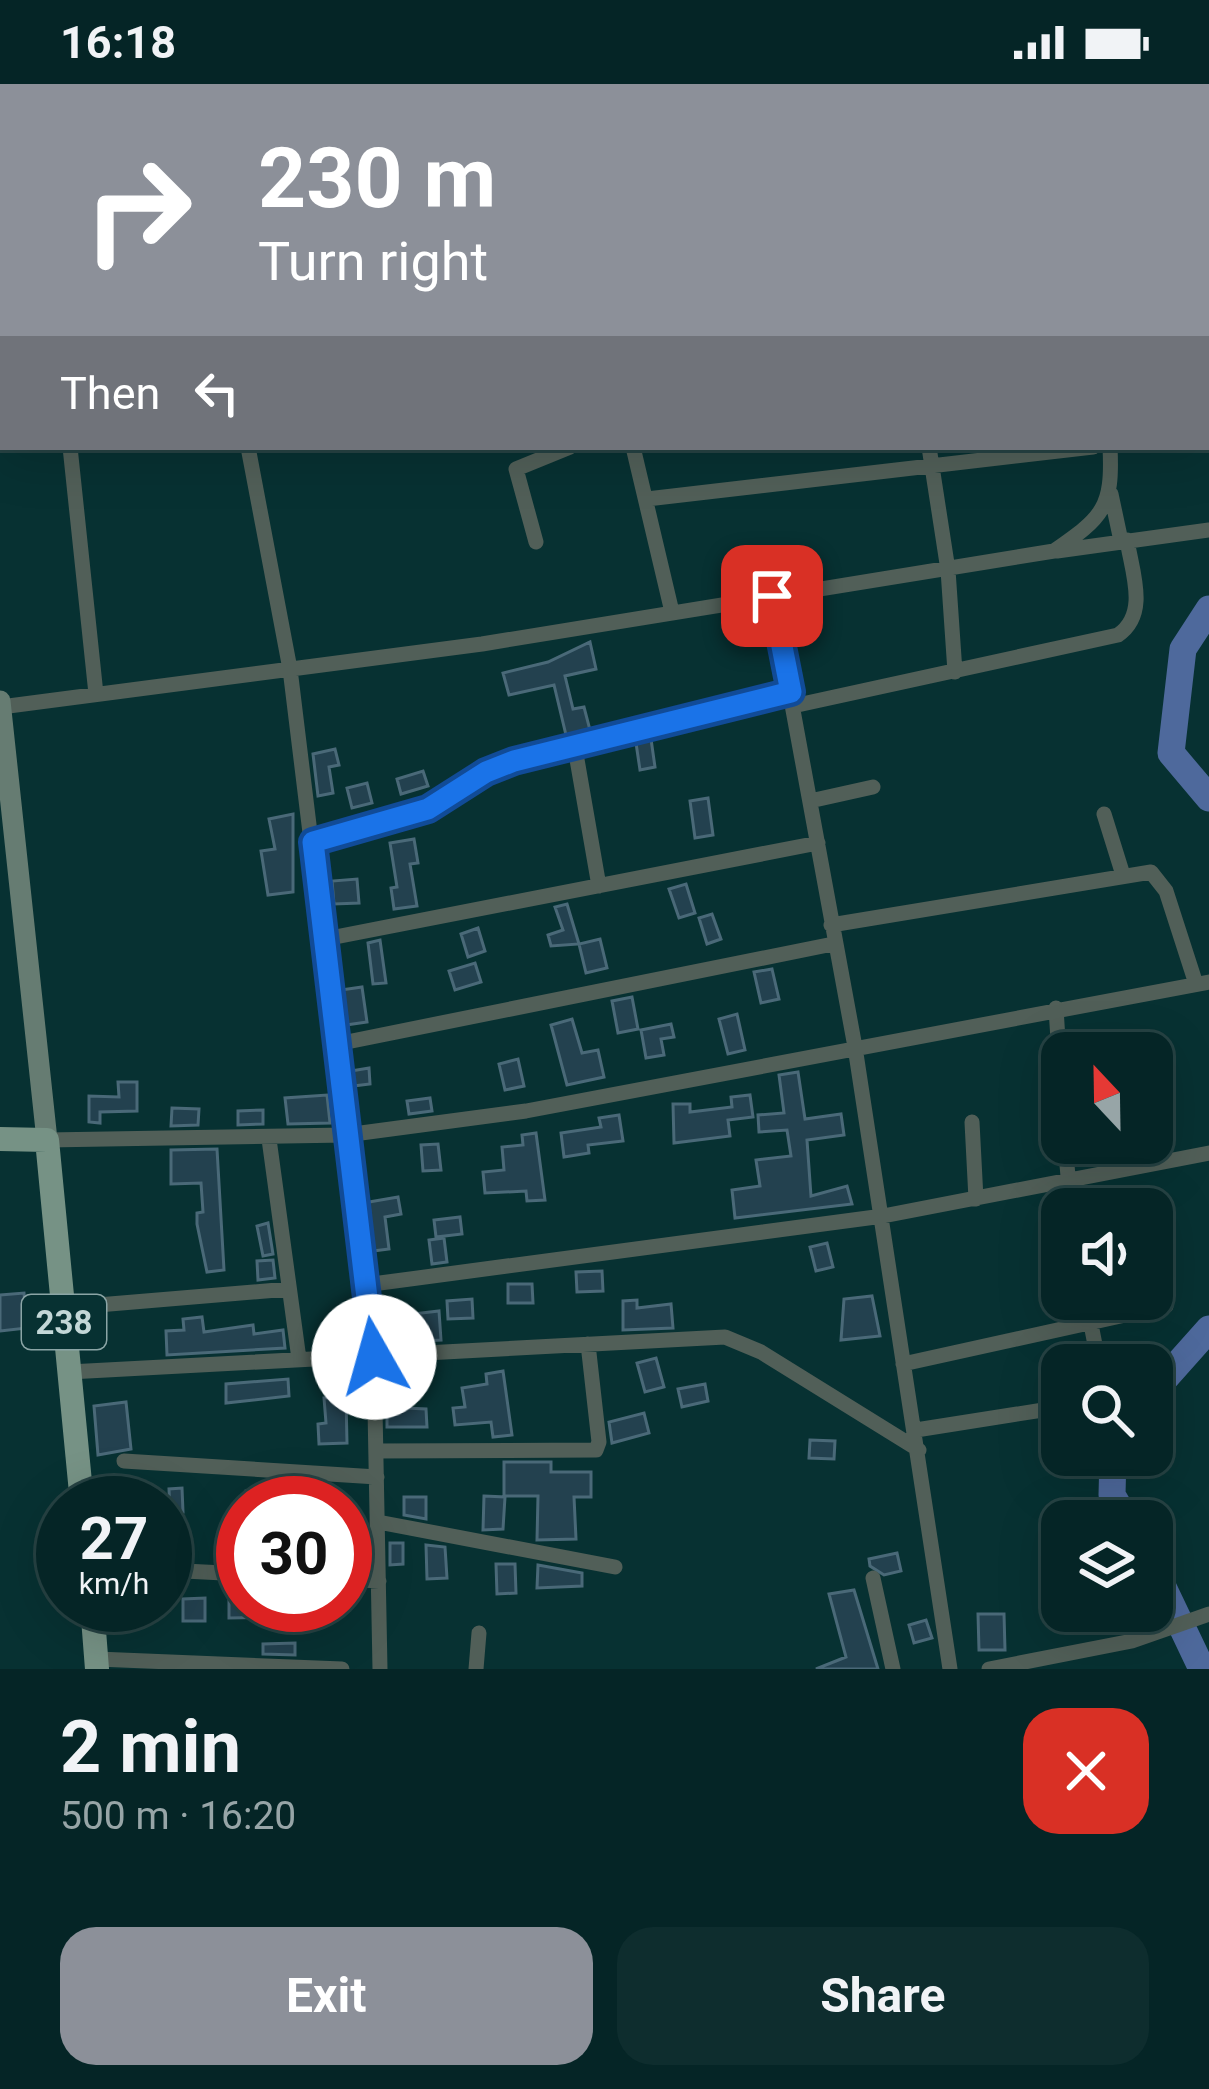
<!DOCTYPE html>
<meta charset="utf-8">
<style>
:root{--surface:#052526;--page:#0e2d2e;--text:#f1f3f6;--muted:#97a5a7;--line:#264243;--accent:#8c9099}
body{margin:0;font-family:Roboto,sans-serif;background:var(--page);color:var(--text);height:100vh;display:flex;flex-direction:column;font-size:45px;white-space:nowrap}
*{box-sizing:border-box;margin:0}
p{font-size:39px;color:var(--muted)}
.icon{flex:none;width:66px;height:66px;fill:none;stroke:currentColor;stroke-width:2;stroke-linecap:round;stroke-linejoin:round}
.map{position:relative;height:1585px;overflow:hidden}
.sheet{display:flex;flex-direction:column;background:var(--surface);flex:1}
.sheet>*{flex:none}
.hud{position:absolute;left:0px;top:0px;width:1209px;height:366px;box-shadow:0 12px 48px #0002,0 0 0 3px var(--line);background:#8c9099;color:#fff;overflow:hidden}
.needle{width:78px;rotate:338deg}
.buttons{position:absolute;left:1041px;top:948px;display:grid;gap:24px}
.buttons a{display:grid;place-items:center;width:132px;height:132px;border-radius:24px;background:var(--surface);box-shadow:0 12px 48px #0002,0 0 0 3px var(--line);font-size:60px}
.speed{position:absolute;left:36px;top:1392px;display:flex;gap:24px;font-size:60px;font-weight:700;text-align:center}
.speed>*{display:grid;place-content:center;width:156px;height:156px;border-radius:50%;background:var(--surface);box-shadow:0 12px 48px #0002,0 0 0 3px var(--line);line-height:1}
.speed small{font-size:30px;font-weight:400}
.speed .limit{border:18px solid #d22;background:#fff;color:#111}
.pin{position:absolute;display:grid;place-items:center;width:102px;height:102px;color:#fff;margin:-51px;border-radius:24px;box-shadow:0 6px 18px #0006}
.me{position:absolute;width:132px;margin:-66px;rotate:353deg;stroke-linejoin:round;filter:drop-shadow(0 0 9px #0008)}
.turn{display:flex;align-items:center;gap:42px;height:252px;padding:0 60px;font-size:54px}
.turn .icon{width:156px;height:156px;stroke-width:2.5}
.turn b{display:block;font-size:84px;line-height:102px}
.then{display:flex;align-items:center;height:114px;padding:0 60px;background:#0003;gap:24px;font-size:45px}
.round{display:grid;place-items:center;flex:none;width:126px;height:126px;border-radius:36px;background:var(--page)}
.overview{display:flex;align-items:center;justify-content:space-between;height:204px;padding:0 60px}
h1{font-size:72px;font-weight:700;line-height:90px}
.button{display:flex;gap:24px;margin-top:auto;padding:24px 60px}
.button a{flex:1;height:138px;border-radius:36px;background:var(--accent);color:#fff;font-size:48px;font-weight:700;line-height:138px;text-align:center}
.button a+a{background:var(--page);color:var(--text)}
.status{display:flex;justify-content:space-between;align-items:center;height:84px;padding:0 60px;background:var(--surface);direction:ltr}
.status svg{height:33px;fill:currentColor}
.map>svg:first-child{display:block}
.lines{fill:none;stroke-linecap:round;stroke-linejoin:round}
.river{stroke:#4e699c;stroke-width:27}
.building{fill:#23414f;stroke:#4a6978;stroke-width:3}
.street{stroke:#515f58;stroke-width:15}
.secondary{stroke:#667c72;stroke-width:21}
.primary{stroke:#769285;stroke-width:24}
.route-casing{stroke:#114b97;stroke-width:30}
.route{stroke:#1a73e8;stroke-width:21}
.labels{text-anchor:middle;stroke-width:12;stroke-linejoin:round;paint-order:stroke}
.shield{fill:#073132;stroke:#8ba5a6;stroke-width:3}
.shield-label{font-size:33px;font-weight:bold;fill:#c3d7d7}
</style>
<div class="status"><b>16:18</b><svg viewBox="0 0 49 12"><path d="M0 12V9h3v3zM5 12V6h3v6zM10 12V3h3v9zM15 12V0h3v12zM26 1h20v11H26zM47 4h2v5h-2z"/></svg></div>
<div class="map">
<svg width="1209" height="1585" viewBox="0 0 1209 1585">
<rect width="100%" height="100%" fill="#073132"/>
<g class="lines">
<path class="river" d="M 1209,525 L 1183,565 L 1171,669 L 1209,714
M 1152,1309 L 1209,1245
M 1113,1371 L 1112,1411 L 1127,1437
M 1152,1480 L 1202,1585"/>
</g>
<path class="building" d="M 590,558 L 596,585 L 565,592 L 573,625 L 584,623 L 590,646 L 566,651 L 554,601 L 509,611 L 503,589 L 548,578 Z
M 651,655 L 655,683 L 640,686 L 636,659 Z
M 335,665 L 339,681 L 329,683 L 333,709 L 318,712 L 313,670 Z
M 423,687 L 428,702 L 401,710 L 397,695 Z
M 367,699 L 372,719 L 352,724 L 347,704 Z
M 708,714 L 713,751 L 695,754 L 690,717 Z
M 293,730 L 293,808 L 268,811 L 261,767 L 275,765 L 269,735 Z
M 414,755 L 418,779 L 410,780 L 417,822 L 394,825 L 391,804 L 397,803 L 390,759 Z
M 357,795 L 359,819 L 334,820 L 332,797 Z
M 686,800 L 695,829 L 679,834 L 669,805 Z
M 567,820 L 579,860 L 551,862 L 548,851 L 563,846 L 555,823 Z
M 712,830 L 721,855 L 707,860 L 699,834 Z
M 478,844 L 485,867 L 468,873 L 461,850 Z
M 600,855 L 607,884 L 586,889 L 579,860 Z
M 380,856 L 386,899 L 373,900 L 368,859 Z
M 475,879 L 481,898 L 455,906 L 449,887 Z
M 772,885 L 779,915 L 761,919 L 754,888 Z
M 362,903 L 367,938 L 346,941 L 341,906 Z
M 632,913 L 638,945 L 618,949 L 612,917 Z
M 737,930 L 745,966 L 728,970 L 719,935 Z
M 572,935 L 582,969 L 598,966 L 604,993 L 567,1001 L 551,941 Z
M 671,940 L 674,953 L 661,955 L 664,971 L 646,974 L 641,946 Z
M 518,975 L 524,1002 L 505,1006 L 499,980 Z
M 369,984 L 370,1000 L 353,1002 L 351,987 Z
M 798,988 L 805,1035 L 841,1030 L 844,1051 L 807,1056 L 811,1112 L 847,1102 L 852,1120 L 735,1134 L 732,1106 L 760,1102 L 756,1076 L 791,1072 L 787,1046 L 759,1048 L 758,1031 L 784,1029 L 779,991 Z
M 118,998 L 137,998 L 137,1027 L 100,1028 L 100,1039 L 89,1038 L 89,1012 L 119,1013 Z
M 327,1011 L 330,1039 L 288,1040 L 285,1014 Z
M 750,1011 L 753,1033 L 728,1036 L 730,1052 L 674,1059 L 673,1020 L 690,1020 L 690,1028 L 732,1023 L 731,1013 Z
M 430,1014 L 432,1027 L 409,1030 L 407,1017 Z
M 172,1024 L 199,1025 L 198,1041 L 171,1042 Z
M 263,1026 L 263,1040 L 238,1041 L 238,1027 Z
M 619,1031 L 623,1057 L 588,1061 L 589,1069 L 564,1073 L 561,1049 L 601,1043 L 599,1034 Z
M 536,1049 L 545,1116 L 527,1117 L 526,1107 L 485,1109 L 483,1088 L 504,1086 L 502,1063 L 523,1061 L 522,1051 Z
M 438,1060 L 441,1086 L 423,1087 L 421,1061 Z
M 217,1065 L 224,1186 L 207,1188 L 197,1140 L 197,1129 L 203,1128 L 201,1099 L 171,1100 L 171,1066 Z
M 398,1113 L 401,1130 L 385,1133 L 389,1165 L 373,1167 L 369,1118 Z
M 460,1133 L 462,1150 L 436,1153 L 434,1136 Z
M 268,1139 L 273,1170 L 263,1172 L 257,1142 Z
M 444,1154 L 447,1178 L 432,1180 L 429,1156 Z
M 827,1159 L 833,1183 L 816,1187 L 810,1163 Z
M 273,1176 L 275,1194 L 258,1196 L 257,1177 Z
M 602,1187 L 603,1207 L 577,1208 L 576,1188 Z
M 508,1200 L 532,1200 L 533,1219 L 508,1219 Z
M 24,1209 L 27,1244 L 0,1247 L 0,1211 Z
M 872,1212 L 880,1252 L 841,1256 L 844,1215 Z
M 472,1215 L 473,1234 L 448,1235 L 447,1217 Z
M 637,1216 L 637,1224 L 671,1220 L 673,1244 L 623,1246 L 623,1217 Z
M 439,1227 L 441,1256 L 424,1257 L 423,1243 L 405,1245 L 404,1231 Z
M 202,1233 L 204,1248 L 253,1241 L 254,1250 L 283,1246 L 285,1264 L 167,1271 L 166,1247 L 184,1246 L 183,1235 Z
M 656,1274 L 664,1303 L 645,1308 L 637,1279 Z
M 503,1287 L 512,1351 L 493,1353 L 491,1338 L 455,1341 L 453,1324 L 465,1323 L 462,1304 L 487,1300 L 486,1290 Z
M 288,1295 L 289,1312 L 226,1319 L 226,1300 Z
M 705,1300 L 708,1317 L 682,1323 L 678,1305 Z
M 346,1313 L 347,1359 L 319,1360 L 318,1340 L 326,1339 L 324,1314 Z
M 126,1318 L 131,1365 L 98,1371 L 94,1322 Z
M 406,1324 L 426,1325 L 427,1343 L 387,1343 L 387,1325 Z
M 644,1329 L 649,1349 L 612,1359 L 609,1338 Z
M 810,1356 L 835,1357 L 834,1375 L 809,1374 Z
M 504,1378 L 551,1378 L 551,1388 L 591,1388 L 591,1413 L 574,1413 L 576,1455 L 537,1456 L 538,1412 L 504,1412 Z
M 182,1404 L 183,1428 L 170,1429 L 169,1405 Z
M 246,1407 L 273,1408 L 273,1419 L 245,1419 Z
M 484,1412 L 505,1413 L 503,1445 L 483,1446 Z
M 404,1413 L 426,1413 L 426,1435 L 404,1431 Z
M 225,1445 L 243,1445 L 242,1473 L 224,1473 Z
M 390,1459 L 403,1459 L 403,1480 L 390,1481 Z
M 426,1461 L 445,1463 L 447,1494 L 427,1495 Z
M 897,1469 L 901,1487 L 884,1491 L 870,1482 L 869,1475 Z
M 496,1480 L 515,1480 L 516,1509 L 497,1510 Z
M 538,1481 L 582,1489 L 582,1502 L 537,1504 Z
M 854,1506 L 878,1585 L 816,1585 L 846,1573 L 829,1510 Z
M 205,1514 L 205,1537 L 183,1537 L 183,1515 Z
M 243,1515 L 243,1521 L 295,1521 L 295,1533 L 229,1534 L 229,1516 Z
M 978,1530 L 1004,1530 L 1005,1566 L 979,1566 Z
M 926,1536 L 932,1554 L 914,1559 L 909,1541 Z
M 295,1559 L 295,1571 L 263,1570 L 263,1560 Z"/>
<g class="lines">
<path class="street" d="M 537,0 L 538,3
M 1073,0 L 1073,3
M 317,3 L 325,0
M 0,77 L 3,77
M 0,132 L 3,132
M 1206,193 L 1209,193
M 0,265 L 3,265
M 1206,350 L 1209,349
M 70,363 L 96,610
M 248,363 L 290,585 L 374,1273 L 380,1585
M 633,363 L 672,528
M 929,363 L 948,486 L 955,588
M 1111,410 L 1121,457
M 647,415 L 1093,363
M 536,458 L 516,385 L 570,363
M 1057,467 L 1209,446
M 772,512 L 855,963 L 950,1585
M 793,622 L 1118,551 C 1149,530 1132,488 1127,456
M 1,623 L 482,560 L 1054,467 C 1103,433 1113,424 1110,363
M 575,664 L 599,802
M 810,717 L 873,703
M 1104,730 L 1123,791
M 313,758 L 428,725 L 486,688 L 514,677 L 791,607
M 831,841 L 1151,788 L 1166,807 L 1196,900
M 325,855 L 818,759
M 1056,924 L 1062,1020
M 337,960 L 833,860
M 972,1038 L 976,1115
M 269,1055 L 299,1275
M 47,1056 L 346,1051 L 526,1027 L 1209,898
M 1065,1059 L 1071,1125
M 365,1201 L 883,1132 L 1209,1069
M 1086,1215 L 1099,1281
M 62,1224 L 289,1205
M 903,1280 L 1166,1222
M 69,1288 L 725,1253 L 761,1268 L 919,1366
M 916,1346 L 1062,1323
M 377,1367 L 596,1366 L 599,1358 L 588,1260
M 124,1377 L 377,1393
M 378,1438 L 615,1483
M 165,1486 L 243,1490
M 873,1494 L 893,1585
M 345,1495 L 379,1497
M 97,1575 L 342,1585
M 476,1585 L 479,1549
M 989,1585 L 1132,1557 L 1209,1530"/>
<path class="secondary" d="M 0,617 L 47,1056"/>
<path class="primary" d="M 0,1055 L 47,1056 L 82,1419
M 92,1521 L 97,1585"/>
</g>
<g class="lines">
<defs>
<path id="route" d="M 374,1273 L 313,758 L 428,725 L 486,688 L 514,677 L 791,608 L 772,512"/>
</defs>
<use href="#route" class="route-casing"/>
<use href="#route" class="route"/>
</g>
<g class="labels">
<rect class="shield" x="22" y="1211" width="84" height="54" rx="9"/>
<g class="shield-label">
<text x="64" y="1250">238</text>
</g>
</g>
</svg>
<div class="buttons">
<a><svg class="needle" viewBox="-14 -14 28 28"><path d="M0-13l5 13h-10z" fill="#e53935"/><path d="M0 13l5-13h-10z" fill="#97a5a7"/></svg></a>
<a><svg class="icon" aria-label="sound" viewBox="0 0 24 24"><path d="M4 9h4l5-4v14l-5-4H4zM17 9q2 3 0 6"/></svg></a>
<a><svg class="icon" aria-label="search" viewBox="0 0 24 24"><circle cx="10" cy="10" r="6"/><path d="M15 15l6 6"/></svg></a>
<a><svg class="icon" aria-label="layers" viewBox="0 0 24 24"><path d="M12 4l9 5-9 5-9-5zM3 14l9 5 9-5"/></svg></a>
</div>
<div class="speed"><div>27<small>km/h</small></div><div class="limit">30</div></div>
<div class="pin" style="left:772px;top:512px;background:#d93025"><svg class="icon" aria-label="arrive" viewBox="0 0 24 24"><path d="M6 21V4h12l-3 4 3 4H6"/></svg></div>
<svg class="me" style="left:374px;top:1273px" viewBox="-20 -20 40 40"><circle r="19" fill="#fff"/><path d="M0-13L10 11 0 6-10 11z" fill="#1a73e8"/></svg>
<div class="hud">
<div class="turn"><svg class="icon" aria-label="right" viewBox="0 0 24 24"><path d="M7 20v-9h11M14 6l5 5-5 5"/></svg><div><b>230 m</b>Turn right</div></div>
<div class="then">Then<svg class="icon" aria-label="left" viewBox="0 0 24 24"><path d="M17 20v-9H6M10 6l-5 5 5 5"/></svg></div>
</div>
</div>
<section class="sheet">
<div class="overview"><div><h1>2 min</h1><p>500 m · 16:20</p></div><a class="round" style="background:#d93025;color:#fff"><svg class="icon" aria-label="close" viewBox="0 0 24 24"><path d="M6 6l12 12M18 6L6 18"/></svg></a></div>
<div class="button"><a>Exit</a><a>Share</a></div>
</section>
